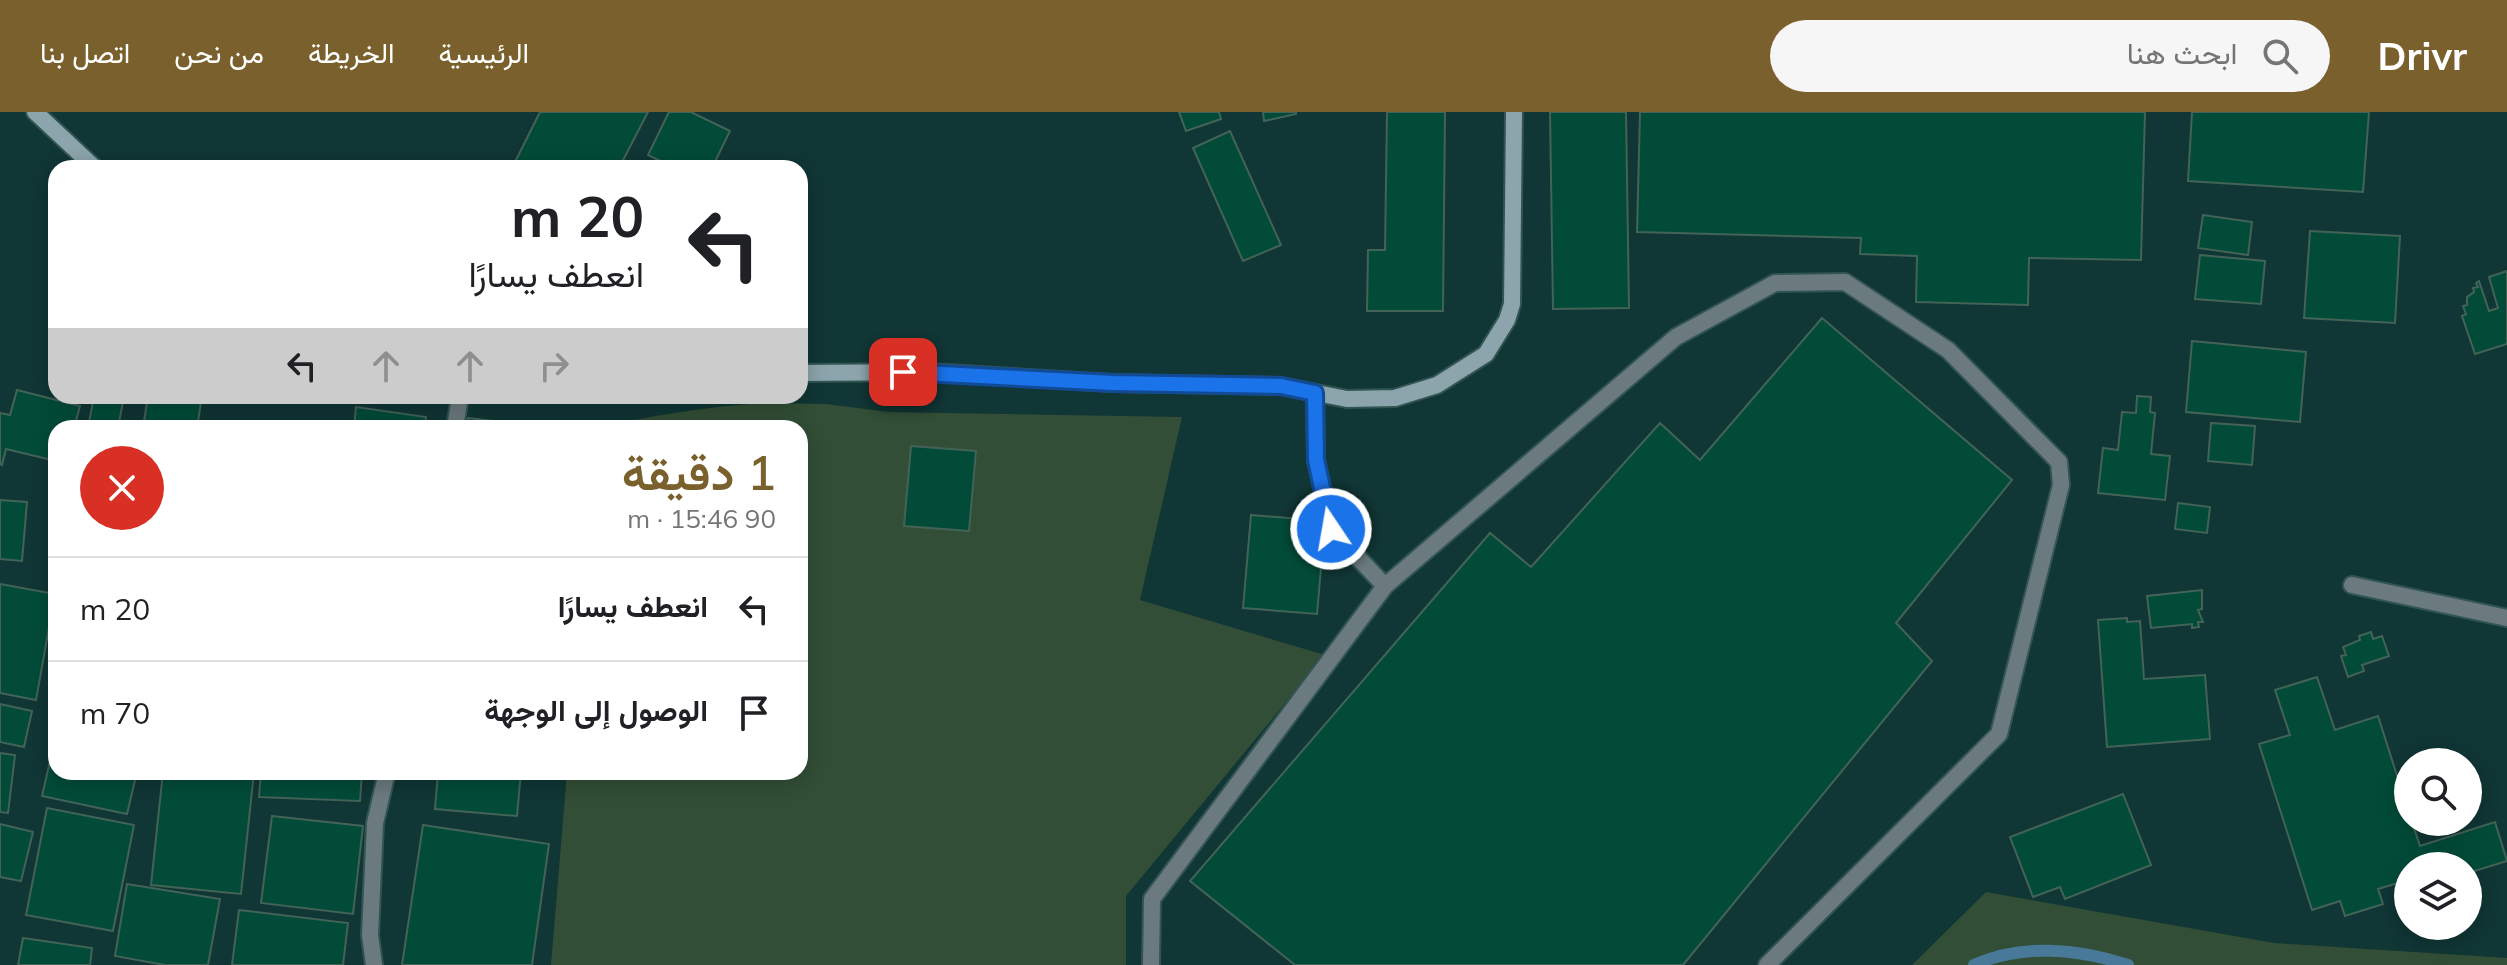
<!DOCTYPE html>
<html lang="ar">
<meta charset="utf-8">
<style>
:root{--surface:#fff;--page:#f6f6f6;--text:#202124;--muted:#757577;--line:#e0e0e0;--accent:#7a602c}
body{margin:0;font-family:Mulish,Vazirmatn,sans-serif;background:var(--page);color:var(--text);direction:rtl;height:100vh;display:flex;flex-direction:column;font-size:30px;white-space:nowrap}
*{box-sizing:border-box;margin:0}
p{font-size:26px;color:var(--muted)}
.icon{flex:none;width:44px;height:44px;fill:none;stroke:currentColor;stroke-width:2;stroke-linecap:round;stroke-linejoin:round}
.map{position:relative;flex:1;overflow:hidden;direction:ltr}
.sheet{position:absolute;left:48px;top:308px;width:760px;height:360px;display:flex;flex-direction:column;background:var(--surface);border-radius:24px;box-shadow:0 4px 20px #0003;direction:rtl}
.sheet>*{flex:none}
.banner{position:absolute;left:48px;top:48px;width:760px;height:244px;border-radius:24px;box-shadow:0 4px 20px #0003;direction:rtl;background:#fff;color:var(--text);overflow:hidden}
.buttons{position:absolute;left:2394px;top:636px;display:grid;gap:16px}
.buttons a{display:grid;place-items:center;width:88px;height:88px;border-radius:50%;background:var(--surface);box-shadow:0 4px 20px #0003;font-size:40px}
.pin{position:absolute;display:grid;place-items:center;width:68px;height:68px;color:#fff;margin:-34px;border-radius:16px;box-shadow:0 4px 12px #0006}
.me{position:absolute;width:88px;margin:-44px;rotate:348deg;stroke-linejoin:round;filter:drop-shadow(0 0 6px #0008)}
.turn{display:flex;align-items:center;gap:28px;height:168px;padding:0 32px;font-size:36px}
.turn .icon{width:104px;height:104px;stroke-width:2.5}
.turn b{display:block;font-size:56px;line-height:68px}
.lanes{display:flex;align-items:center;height:76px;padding:0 32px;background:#0003;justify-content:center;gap:40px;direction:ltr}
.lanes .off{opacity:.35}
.round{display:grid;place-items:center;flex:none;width:84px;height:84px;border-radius:42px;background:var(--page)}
.summary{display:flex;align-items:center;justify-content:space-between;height:136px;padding:0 32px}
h1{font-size:48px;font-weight:600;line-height:60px;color:var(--accent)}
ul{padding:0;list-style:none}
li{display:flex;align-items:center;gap:24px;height:104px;padding:0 32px;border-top:2px solid var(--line)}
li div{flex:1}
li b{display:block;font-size:30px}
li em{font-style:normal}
header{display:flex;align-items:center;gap:48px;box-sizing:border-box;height:112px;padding:0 40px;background:var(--accent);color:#fff}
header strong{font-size:38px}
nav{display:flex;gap:44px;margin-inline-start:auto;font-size:28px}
.search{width:560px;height:72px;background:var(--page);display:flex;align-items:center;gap:20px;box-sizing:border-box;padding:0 28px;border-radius:44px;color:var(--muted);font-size:30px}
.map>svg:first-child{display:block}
.green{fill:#324e36}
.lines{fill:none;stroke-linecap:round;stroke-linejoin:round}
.stream{stroke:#497998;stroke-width:12}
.building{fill:#024b39;stroke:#436357;stroke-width:2}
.lane-casing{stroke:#325554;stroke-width:20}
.street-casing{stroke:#325554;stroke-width:20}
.secondary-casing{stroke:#325554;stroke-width:20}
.lane{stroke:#6b7a7e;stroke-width:16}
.street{stroke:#6b7a7e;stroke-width:16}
.secondary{stroke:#8ca4ab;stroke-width:16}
.route-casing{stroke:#114b97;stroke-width:20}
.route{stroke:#1a73e8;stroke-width:14}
</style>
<header>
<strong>Drivr</strong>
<div class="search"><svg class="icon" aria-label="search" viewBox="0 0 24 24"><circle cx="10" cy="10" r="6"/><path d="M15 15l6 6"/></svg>ابحث هنا</div>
<nav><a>الرئيسية</a><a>الخريطة</a><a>من نحن</a><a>اتصل بنا</a></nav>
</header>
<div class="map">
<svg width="2507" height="853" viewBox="0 0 2507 853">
<rect width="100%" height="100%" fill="#103635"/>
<path class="green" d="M 762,291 L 826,292 L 889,300 L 1182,305 L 1140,488 L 1325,543 L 1126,784 L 1126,853 L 551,853 L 567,660 L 800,660 L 800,316 L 598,316 C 653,303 706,295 762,291 Z
M 1986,780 L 2274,831 L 2507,846 L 2507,853 L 1912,853 Z"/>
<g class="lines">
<path class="stream" d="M 1974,853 C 2022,831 2079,837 2128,853"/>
</g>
<path class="building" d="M 540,0 L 648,0 L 619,56 L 512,56 Z
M 669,0 L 691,0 L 730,19 L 712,56 L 675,56 L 648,43 Z
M 1179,0 L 1219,0 L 1221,7 L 1186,19 Z
M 1263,0 L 1296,0 L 1296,2 L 1264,9 Z
M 1387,0 L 1445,0 L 1443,199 L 1367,199 L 1368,138 L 1385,138 Z
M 1550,0 L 1626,0 L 1629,196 L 1553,197 Z
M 1640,0 L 2145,0 L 2141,148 L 2029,146 L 2028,193 L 1916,190 L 1917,144 L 1860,142 L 1861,126 L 1637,120 Z
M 2192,0 L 2369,0 L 2363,80 L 2188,69 Z
M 1230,19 L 1281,133 L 1243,149 L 1193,36 Z
M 2203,103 L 2252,110 L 2248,143 L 2198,136 Z
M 2310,119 L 2400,124 L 2395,211 L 2304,206 Z
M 2200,143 L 2265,149 L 2261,192 L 2195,187 Z
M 2507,159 L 2507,232 L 2475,242 L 2462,204 L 2466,202 L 2463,194 L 2467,193 L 2467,185 L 2474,180 L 2473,176 L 2478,175 L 2476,171 L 2479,169 L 2489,199 L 2498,196 L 2489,165 Z
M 1822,206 L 2012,368 L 1896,511 L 1932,549 L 1683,853 L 1295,853 L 1190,769 L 1490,421 L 1531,455 L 1660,311 L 1700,348 Z
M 2192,229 L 2306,240 L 2300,310 L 2186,300 Z
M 17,278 L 80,294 L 74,316 L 56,316 L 56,349 L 6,337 L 2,353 L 0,352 L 0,301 L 10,303 Z
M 94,284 L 124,284 L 118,316 L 88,316 Z
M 148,284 L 201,290 L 197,316 L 143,316 Z
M 2137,284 L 2151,285 L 2150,300 L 2155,301 L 2151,342 L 2170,344 L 2165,388 L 2098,381 L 2103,336 L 2118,338 L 2122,300 L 2136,301 Z
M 356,295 L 426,305 L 425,316 L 354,316 Z
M 468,306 L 550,316 L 467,316 Z
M 2211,311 L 2255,314 L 2252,353 L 2208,349 Z
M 911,334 L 976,339 L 969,419 L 904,414 Z
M 0,388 L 27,390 L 22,449 L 0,447 Z
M 2178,391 L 2210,395 L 2207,421 L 2175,417 Z
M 1251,403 L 1325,409 L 1317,502 L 1243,496 Z
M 0,472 L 55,482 L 36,588 L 0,581 Z
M 2202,478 L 2202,497 L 2198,498 L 2203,510 L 2198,510 L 2199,515 L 2192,516 L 2192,512 L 2151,516 L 2147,484 Z
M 2127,506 L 2127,510 L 2140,509 L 2144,567 L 2205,563 L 2210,627 L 2107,635 L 2098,508 Z
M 2371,520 L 2373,527 L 2382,524 L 2389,544 L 2362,553 L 2364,559 L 2348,565 L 2341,544 L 2346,543 L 2343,535 L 2360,528 L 2359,524 Z
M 2317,565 L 2335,618 L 2378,604 L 2408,698 L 2408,710 L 2412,710 L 2420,734 L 2495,710 L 2507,749 L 2468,761 L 2468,754 L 2408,754 L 2408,768 L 2378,777 L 2383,792 L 2345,804 L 2340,789 L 2312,798 L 2259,632 L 2290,623 L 2275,578 Z
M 0,592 L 32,599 L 24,635 L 0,630 Z
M 56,623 L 56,660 L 137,660 L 127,702 L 42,684 Z
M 0,641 L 15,643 L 8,701 L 0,700 Z
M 163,660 L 254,660 L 241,782 L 151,773 Z
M 261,660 L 362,660 L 360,689 L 259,685 Z
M 438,660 L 521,660 L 517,704 L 435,697 Z
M 2123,682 L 2151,753 L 2065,787 L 2060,775 L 2033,785 L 2010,725 Z
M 47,696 L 134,713 L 113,819 L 26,803 Z
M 272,704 L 363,714 L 353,802 L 261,791 Z
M 0,712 L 33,720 L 21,769 L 0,765 Z
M 423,713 L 549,732 L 532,853 L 402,853 Z
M 127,772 L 220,787 L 208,853 L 165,853 L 115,844 Z
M 239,798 L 348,811 L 343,853 L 232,853 Z
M 23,826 L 92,836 L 90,853 L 18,853 Z"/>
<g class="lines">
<defs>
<path id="lane" d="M 1315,281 L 1316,348 L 1331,417 L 1385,474
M 455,316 L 460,284
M 374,853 L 370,823 L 375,711 L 387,660
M 1151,853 L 1152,787 L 1385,474 L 1676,225 L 1775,171 L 1845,170 L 1948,238 L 2059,350 L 2061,373 L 1999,622 L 1767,853"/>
<path id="street" d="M 2352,473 L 2507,506"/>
<path id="secondary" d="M 35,0 L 95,56
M 800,261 L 928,260 L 1113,271 L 1281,274 L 1347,287 L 1395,286 L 1437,273 L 1486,242 L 1507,208 L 1512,192 L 1514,0"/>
</defs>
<use href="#lane" class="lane-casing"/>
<use href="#street" class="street-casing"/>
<use href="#secondary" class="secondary-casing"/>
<use href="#lane" class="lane"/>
<use href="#street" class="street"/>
<use href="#secondary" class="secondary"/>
</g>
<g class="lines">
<defs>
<path id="route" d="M 903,260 L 1113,271 L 1281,274 L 1315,281 L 1316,348 L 1331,417"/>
</defs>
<use href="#route" class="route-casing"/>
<use href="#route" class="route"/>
</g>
</svg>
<div class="buttons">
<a><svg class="icon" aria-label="search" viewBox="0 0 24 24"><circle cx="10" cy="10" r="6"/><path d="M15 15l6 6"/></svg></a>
<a><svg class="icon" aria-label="layers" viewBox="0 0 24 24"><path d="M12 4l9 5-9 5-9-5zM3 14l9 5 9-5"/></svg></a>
</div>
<div class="pin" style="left:903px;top:260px;background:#d93025"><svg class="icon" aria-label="arrive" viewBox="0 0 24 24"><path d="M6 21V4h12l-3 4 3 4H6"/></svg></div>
<svg class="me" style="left:1331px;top:417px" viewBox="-20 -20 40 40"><circle r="17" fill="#1a73e8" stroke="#fff" stroke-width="3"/><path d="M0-11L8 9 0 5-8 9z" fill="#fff"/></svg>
<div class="banner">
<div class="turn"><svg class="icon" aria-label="left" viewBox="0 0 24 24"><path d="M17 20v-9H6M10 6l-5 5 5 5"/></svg><div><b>20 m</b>انعطف يسارًا</div></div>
<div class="lanes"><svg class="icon" aria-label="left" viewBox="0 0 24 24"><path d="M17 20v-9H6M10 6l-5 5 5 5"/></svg><svg class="icon off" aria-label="ahead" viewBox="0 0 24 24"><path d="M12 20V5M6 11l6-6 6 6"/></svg><svg class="icon off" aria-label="ahead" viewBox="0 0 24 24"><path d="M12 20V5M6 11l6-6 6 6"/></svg><svg class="icon off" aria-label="right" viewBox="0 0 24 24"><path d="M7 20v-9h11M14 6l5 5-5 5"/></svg></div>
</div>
<section class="sheet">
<div class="summary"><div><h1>1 دقيقة</h1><p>90 m · 15:46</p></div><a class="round" style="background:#d93025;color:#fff"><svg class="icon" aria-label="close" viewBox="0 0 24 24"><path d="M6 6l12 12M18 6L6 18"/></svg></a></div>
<ul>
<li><svg class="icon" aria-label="left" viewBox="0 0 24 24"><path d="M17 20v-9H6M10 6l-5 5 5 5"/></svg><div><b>انعطف يسارًا</b></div><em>20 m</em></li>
<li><svg class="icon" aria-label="arrive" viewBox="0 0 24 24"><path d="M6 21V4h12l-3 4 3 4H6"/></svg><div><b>الوصول إلى الوجهة</b></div><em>70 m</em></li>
</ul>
</section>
</div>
